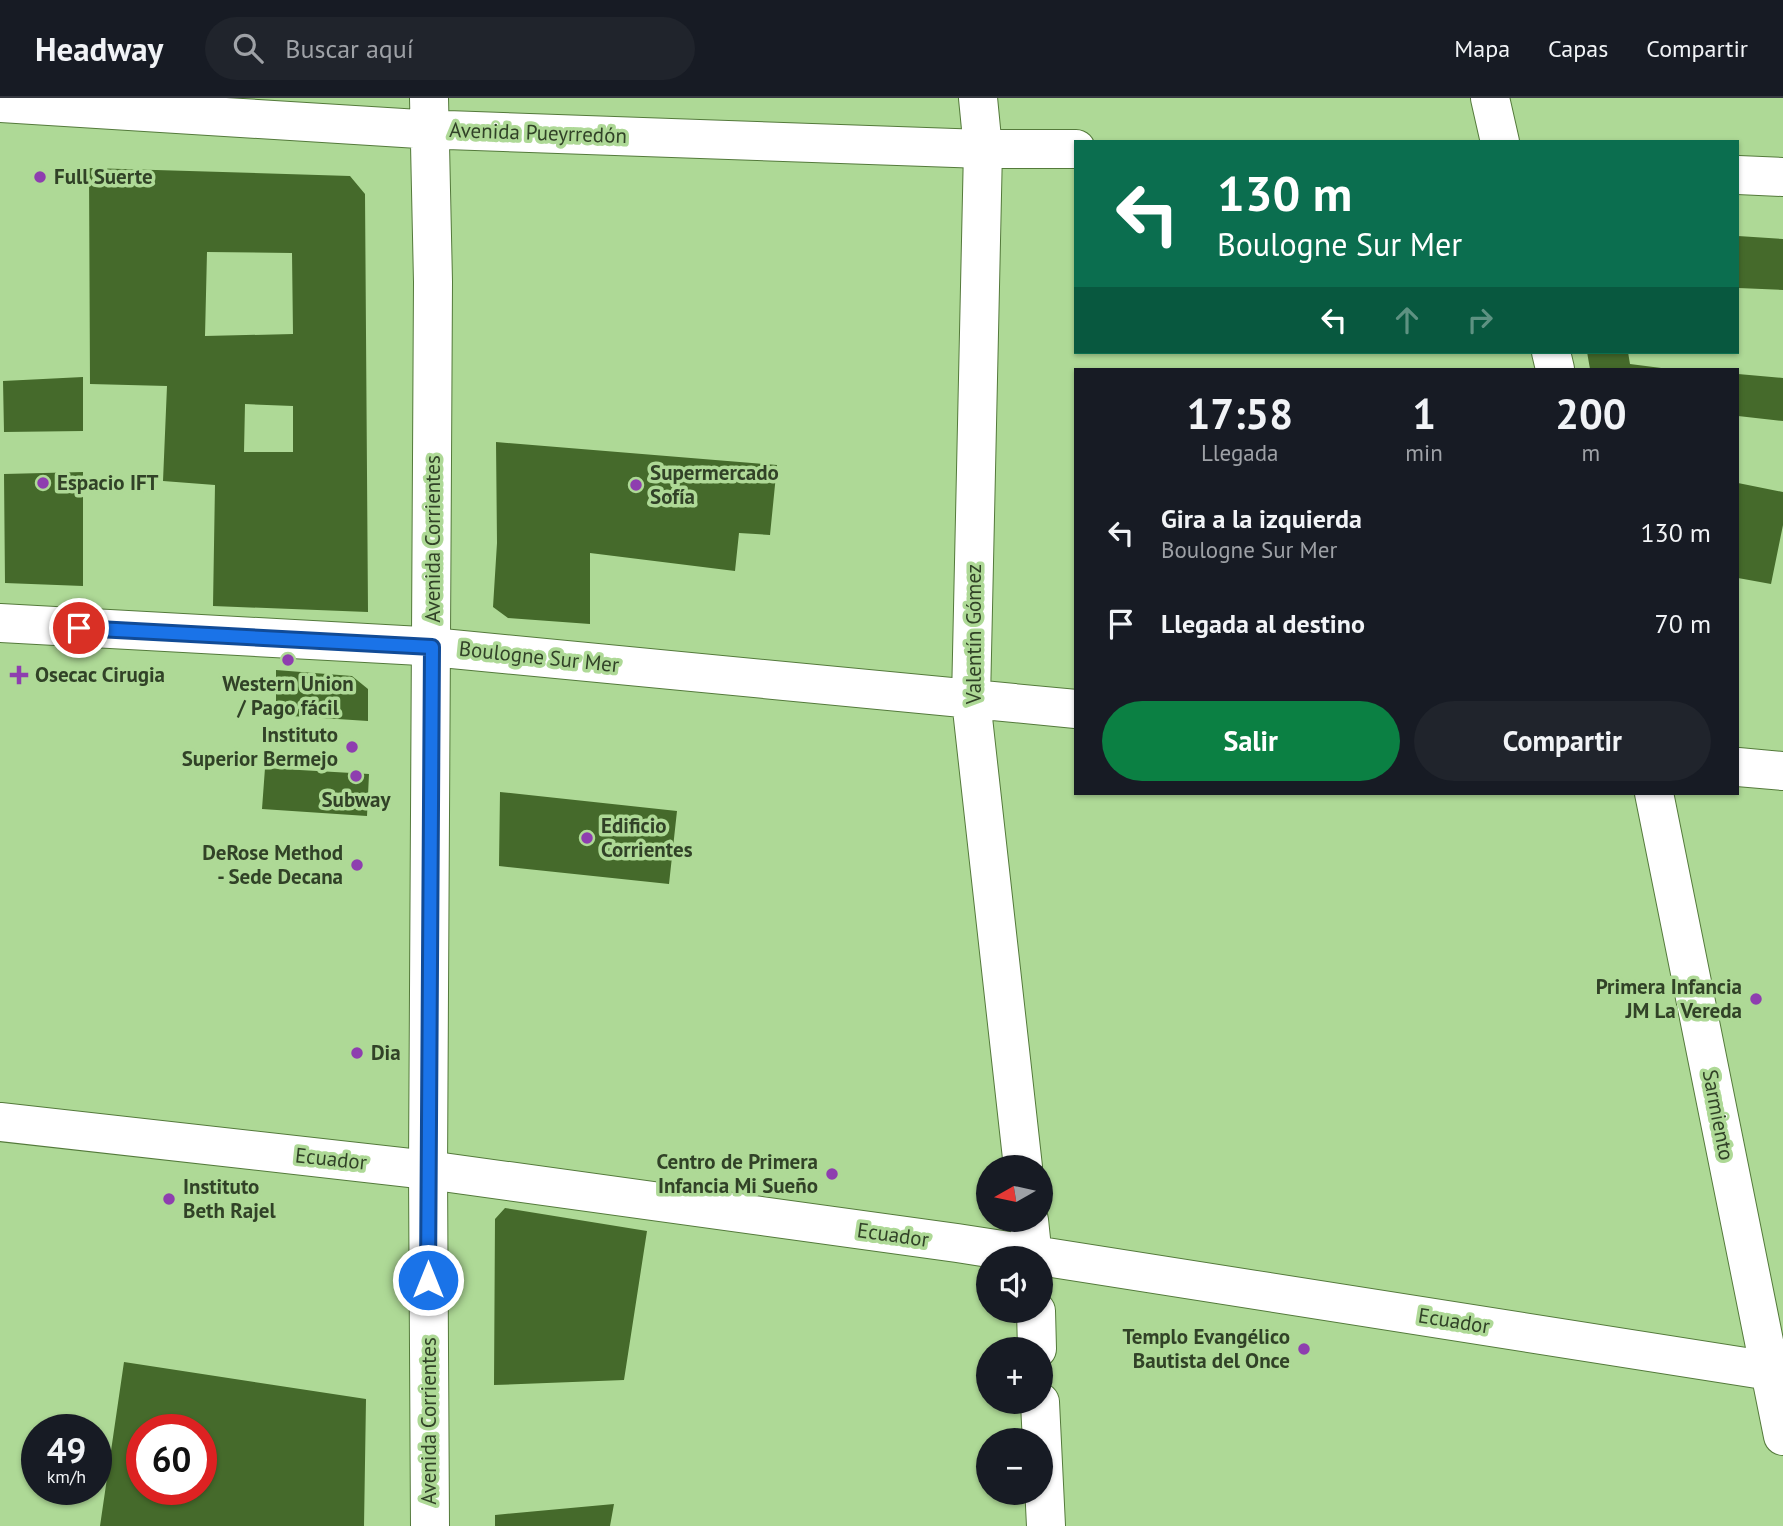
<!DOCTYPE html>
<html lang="es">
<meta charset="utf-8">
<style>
:root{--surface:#171b24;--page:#20242c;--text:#f1f3f6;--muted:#9ea1a6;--line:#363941;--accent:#0b8043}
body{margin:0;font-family:"PT Sans",sans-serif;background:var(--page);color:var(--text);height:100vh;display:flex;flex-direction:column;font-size:26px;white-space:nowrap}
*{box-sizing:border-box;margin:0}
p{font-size:23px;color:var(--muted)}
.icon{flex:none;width:38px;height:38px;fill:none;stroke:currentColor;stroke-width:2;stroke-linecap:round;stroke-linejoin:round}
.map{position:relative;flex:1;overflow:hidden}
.side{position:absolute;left:1074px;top:270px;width:665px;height:427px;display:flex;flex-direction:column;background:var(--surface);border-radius:0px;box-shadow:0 2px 5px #0004}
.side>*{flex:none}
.hud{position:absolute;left:1074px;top:42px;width:665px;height:214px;border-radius:0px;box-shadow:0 2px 5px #0004;background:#0b6e4f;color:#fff;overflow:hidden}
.needle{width:46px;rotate:261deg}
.buttons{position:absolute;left:976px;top:1057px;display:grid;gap:14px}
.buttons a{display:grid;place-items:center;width:77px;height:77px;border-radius:50%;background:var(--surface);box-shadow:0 2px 5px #0004;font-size:35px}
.speed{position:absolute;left:21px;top:1316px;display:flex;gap:14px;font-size:35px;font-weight:700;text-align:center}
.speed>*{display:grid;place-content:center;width:91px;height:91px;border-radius:50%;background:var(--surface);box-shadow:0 2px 5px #0004;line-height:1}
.speed small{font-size:18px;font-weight:400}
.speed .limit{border:10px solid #d22;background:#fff;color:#111}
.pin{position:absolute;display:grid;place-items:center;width:60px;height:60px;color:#fff;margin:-30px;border:4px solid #fff;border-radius:50%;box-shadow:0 2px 7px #0007}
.me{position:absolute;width:77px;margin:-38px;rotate:0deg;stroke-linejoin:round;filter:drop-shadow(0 0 5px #0008)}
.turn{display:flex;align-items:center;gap:24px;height:147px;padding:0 28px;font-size:32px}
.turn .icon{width:91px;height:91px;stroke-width:2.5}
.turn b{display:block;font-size:49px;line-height:60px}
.lanes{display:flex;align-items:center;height:66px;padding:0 28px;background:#0003;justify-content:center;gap:35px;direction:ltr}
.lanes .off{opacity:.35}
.eta{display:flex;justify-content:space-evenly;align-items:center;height:119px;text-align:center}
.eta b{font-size:42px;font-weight:600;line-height:49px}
.cta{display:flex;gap:14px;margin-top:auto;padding:14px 28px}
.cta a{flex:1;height:80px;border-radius:42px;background:var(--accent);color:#fff;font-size:28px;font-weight:600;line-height:80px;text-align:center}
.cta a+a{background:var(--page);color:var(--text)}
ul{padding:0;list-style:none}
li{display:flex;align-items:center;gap:21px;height:91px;padding:0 28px}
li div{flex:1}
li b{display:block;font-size:26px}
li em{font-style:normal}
header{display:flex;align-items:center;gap:42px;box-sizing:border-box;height:98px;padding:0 35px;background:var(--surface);border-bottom:2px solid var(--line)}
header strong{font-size:33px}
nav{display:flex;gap:38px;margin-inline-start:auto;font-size:24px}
.search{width:490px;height:63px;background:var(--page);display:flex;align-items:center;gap:18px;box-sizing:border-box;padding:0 24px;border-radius:38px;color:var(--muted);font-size:26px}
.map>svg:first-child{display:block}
.building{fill:#456a2b;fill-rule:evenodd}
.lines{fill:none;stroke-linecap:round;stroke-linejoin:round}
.minor-casing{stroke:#547a3b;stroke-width:40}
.major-casing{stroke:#547a3b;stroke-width:40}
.minor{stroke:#fff;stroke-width:38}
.major{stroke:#fff;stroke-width:38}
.route-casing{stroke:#114b97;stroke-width:18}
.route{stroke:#1a73e8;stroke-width:12}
.poi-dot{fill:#8e3eaf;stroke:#aed996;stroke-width:2.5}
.labels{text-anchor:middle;stroke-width:7;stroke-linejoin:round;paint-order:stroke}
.street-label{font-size:21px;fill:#314227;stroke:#aed996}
.poi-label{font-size:21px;font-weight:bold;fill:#314227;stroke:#aed996;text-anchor:start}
</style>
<header>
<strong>Headway</strong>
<div class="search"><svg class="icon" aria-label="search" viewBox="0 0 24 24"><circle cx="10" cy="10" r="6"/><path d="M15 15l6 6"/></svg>Buscar aquí</div>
<nav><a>Mapa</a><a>Capas</a><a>Compartir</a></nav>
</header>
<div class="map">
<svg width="1783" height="1428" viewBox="0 0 1783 1428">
<rect width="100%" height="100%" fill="#aed996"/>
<path class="building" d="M 89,70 L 350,78 L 365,96 L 368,514 L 213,508 L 215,387 L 163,383 L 167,288 L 90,286 ZM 207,154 L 292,155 L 293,236 L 205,238 ZM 245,306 L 293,308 L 293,354 L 244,354 Z
M 1738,138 L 1783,141 L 1783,192 L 1738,190 Z
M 1587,254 L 1628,254 L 1630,266 L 1669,271 L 1590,271 Z
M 1738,276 L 1783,280 L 1783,323 L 1738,318 Z
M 83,279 L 83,333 L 4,334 L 3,283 Z
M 496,344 L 777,367 L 770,437 L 739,435 L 735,473 L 590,455 L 590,526 L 508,520 L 493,509 L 497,445 Z
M 83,374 L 83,488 L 5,485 L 4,376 Z
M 1738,385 L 1783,394 L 1783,427 L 1771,486 L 1738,480 Z
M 276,572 L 352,578 L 368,591 L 368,623 L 276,617 Z
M 265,670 L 369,676 L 367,718 L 262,711 Z
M 500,694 L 677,713 L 669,786 L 499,768 Z
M 505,1110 L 647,1133 L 624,1282 L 494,1287 L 495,1121 Z
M 124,1264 L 366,1301 L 364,1428 L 100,1428 ZM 142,1332 L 201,1332 L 201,1391 L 142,1391 Z
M 614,1406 L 610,1428 L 495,1428 L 495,1417 Z"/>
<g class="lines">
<defs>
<path id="minor" d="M 978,0 L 983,51 L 971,602 L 1023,1069
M 1490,0 L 1500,44
M 1551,254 L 1555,271
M 0,525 L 421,548 L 1076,611
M 1738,669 L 1783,673
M 1654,695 L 1783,1338
M 0,1024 L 428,1072 L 957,1145 L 1783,1275
M 1029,1122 L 1033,1160
M 1036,1213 L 1037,1251
M 1040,1304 L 1046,1428"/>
<path id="major" d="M 429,0 L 433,184 L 428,1072 L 430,1428
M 0,5 L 419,31 L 983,51 L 1076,51
M 1738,77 L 1783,79"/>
</defs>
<use href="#minor" class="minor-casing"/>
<use href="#major" class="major-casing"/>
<use href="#minor" class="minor"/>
<use href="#major" class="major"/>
</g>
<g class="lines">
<defs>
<path id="route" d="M 79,530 L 432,549 L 428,1182"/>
</defs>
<use href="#route" class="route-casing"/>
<use href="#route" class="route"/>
</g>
<g class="poi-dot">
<circle cx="40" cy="79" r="7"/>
<circle cx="43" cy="385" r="7"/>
<circle cx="636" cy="387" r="7"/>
<circle cx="288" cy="562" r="7"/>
<path d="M15.5 566.5h7v7h7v7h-7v7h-7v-7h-7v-7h7z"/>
<circle cx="352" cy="649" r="7"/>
<circle cx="356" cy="678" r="7"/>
<circle cx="587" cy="740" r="7"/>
<circle cx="357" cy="767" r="7"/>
<circle cx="1756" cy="901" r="7"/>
<circle cx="357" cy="955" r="7"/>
<circle cx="832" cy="1076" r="7"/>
<circle cx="169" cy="1101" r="7"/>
<circle cx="1304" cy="1251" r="7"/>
</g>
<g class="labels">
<g class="street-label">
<text transform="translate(538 35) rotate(2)" y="7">Avenida Pueyrredón</text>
<text transform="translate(433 441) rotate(-90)" y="7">Avenida Corrientes</text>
<text transform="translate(974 536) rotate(-90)" y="7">Valentín Gómez</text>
<text transform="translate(539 559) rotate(6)" y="7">Boulogne Sur Mer</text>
<text transform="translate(1718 1017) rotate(79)" y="7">Sarmiento</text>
<text transform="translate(331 1061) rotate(6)" y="7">Ecuador</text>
<text transform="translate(893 1137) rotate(8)" y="7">Ecuador</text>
<text transform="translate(1454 1223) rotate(9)" y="7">Ecuador</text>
<text transform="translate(429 1323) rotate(-90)" y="7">Avenida Corrientes</text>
</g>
<g class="poi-label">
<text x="54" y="86">Full Suerte</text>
<text x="650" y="382">Supermercado<tspan x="650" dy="24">Sofía</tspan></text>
<text x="57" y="392">Espacio IFT</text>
<text x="35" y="584">Osecac Cirugia</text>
<text x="288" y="593" text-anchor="middle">Western Union<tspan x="288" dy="24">/ Pago fácil</tspan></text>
<text x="338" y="644" text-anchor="end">Instituto<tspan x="338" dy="24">Superior Bermejo</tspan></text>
<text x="356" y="709" text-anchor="middle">Subway</text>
<text x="601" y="735">Edificio<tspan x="601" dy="24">Corrientes</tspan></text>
<text x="343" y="762" text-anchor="end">DeRose Method<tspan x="343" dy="24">- Sede Decana</tspan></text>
<text x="1742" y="896" text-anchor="end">Primera Infancia<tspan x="1742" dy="24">JM La Vereda</tspan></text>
<text x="371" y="962">Dia</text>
<text x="818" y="1071" text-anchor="end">Centro de Primera<tspan x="818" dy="24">Infancia Mi Sueño</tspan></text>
<text x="183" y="1096">Instituto<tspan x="183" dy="24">Beth Rajel</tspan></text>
<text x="1290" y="1246" text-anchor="end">Templo Evangélico<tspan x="1290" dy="24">Bautista del Once</tspan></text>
</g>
</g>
</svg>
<div class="buttons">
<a><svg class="needle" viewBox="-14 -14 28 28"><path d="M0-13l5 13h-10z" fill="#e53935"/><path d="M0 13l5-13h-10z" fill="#9ea1a6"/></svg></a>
<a><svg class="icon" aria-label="sound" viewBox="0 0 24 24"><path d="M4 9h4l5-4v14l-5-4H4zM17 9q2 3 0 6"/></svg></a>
<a>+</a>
<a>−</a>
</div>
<div class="speed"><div>49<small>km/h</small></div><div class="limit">60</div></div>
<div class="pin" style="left:79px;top:530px;background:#d93025"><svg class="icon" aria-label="arrive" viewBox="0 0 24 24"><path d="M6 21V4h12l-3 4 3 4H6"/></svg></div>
<svg class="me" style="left:428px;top:1182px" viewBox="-20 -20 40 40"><circle r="17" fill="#1a73e8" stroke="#fff" stroke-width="3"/><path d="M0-11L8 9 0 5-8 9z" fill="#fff"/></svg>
<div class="hud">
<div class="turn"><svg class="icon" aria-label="left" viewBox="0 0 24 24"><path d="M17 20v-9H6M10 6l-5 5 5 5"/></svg><div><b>130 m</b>Boulogne Sur Mer</div></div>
<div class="lanes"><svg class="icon" aria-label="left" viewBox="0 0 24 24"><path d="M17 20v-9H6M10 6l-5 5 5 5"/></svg><svg class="icon off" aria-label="ahead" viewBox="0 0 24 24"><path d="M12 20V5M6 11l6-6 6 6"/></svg><svg class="icon off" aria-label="right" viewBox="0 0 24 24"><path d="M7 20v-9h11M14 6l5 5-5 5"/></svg></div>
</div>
<section class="side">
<div class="eta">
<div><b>17:58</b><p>Llegada</p></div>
<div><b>1</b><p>min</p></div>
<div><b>200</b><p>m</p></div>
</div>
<ul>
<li><svg class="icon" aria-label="left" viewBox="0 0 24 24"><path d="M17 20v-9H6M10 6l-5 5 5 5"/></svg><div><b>Gira a la izquierda</b><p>Boulogne Sur Mer</p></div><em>130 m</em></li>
<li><svg class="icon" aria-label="arrive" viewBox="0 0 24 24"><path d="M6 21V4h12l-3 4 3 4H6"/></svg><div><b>Llegada al destino</b></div><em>70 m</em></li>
</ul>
<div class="cta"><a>Salir</a><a>Compartir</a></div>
</section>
</div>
